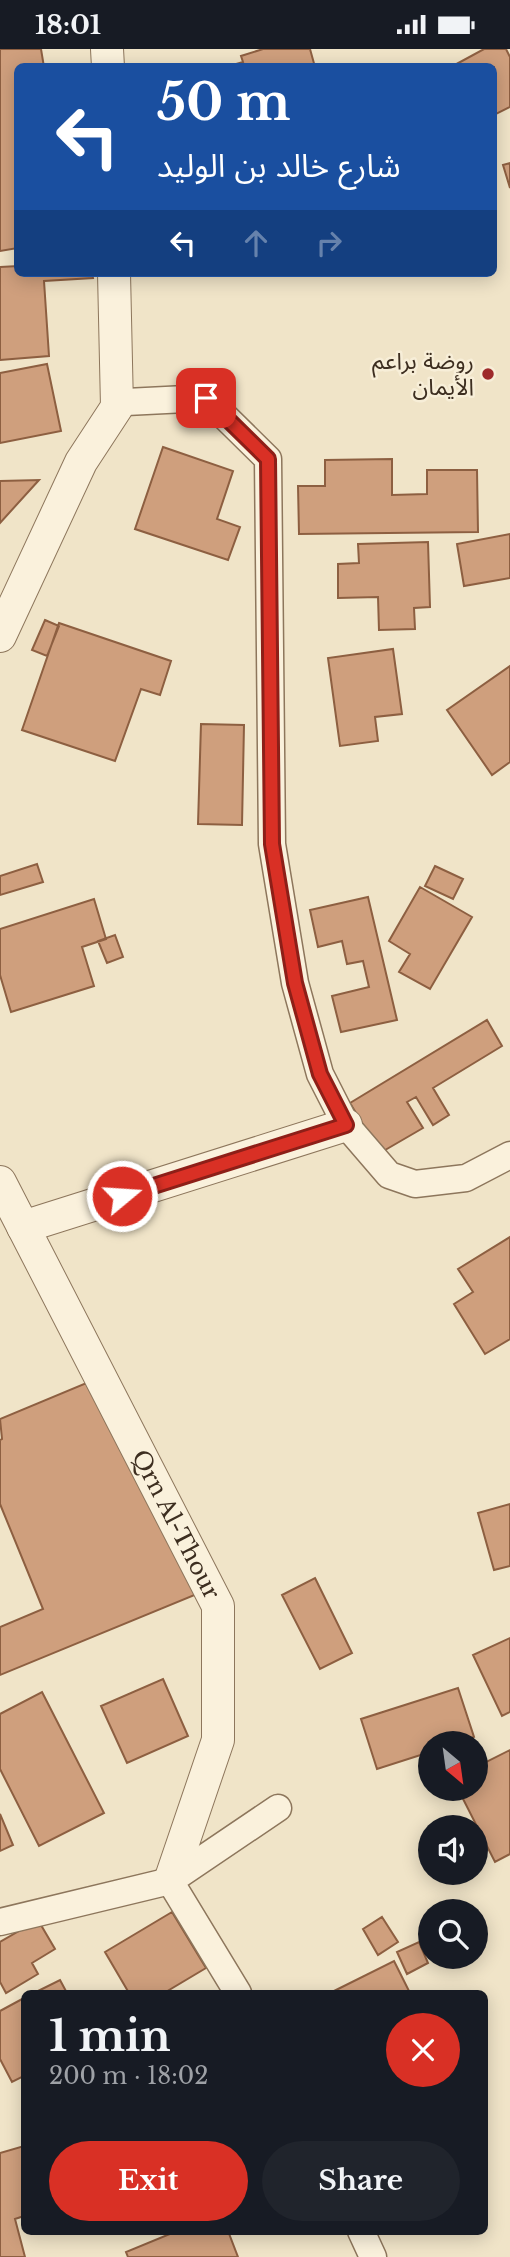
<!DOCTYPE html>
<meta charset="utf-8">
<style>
:root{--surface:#171b24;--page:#20242c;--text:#f1f3f6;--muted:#9ea1a6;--accent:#d93025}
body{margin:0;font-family:"Libre Baskerville","Noto Sans Arabic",serif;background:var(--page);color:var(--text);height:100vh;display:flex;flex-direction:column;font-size:26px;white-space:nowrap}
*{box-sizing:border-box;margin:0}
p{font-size:23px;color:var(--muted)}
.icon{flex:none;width:38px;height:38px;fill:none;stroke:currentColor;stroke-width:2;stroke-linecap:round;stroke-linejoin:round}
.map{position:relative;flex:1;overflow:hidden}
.sheet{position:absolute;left:21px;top:1941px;width:467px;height:245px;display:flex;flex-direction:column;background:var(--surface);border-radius:10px;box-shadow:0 4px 18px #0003}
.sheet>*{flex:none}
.banner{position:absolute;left:14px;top:14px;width:483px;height:214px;border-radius:10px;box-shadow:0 4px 18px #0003;background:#1a4fa0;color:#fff;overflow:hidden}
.needle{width:46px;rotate:151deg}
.fabs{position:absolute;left:418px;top:1682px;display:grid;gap:14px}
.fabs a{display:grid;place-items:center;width:70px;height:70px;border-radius:50%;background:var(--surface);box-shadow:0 4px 18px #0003;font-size:35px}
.pin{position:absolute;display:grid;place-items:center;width:60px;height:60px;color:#fff;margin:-30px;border-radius:14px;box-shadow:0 4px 10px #0006}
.me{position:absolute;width:77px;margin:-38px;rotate:72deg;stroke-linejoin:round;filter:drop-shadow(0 0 5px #0008)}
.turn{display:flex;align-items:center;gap:24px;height:147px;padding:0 28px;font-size:32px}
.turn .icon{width:91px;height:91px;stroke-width:2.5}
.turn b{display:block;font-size:49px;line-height:60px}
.lanes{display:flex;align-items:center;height:66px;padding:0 28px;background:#0003;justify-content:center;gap:35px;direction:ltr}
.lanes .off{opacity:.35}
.round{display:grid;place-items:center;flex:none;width:74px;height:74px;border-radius:37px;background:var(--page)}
.overview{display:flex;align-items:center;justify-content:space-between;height:119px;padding:0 28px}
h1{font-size:42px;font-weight:700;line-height:52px}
.action{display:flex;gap:14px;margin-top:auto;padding:14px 28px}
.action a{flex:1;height:80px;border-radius:42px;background:var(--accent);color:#fff;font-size:28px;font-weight:700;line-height:80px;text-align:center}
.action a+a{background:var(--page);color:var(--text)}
.status{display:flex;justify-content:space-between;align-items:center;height:49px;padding:0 35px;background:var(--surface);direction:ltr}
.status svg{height:19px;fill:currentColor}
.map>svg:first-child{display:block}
.building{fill:#cf9f7d;stroke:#8d5f41;stroke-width:2}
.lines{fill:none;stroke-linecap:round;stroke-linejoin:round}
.minor-casing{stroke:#8d765c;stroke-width:29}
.tertiary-casing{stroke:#8d765c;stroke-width:34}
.minor{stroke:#faf1dc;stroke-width:26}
.tertiary{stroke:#faf1dc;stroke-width:32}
.route-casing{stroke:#8d1f18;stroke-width:18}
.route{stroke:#d93025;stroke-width:12}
.poi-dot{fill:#9e2a2b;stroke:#f7eed8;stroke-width:2.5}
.labels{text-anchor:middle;stroke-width:5;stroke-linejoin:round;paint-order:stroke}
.poi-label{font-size:23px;fill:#3d2e20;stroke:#f7eed8;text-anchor:end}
.street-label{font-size:23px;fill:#3d2e20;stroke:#f7eed8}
</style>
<div class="status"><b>18:01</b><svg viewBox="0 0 49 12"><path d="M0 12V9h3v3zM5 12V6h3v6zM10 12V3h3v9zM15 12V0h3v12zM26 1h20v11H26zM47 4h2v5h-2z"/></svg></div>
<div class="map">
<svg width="510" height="2208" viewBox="0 0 510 2208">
<rect width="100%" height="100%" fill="#f0e4c8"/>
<path class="building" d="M 0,0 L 41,0 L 44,18 L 18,18 L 18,199 L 0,202 Z
M 263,0 L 310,0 L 315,18 L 226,18 L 243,13 L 241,7 Z
M 484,0 L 506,0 L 510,8 L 510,58 L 494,66 L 494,18 L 451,18 Z
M 510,114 L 510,139 L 503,116 Z
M 18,217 L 18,224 L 92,224 L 93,229 L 44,232 L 49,307 L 0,311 L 0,218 Z
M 47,315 L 61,382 L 0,394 L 0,324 Z
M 163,398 L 233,422 L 217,470 L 240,478 L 228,511 L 135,480 Z
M 392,410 L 392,446 L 427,445 L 427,421 L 477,421 L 478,483 L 299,485 L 298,437 L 325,437 L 325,411 Z
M 39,431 L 0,474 L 0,432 Z
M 510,485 L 510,529 L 464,537 L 457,495 Z
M 428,493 L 430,558 L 414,559 L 415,580 L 379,581 L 378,548 L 338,549 L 338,515 L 359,514 L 358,495 Z
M 45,571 L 59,577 L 47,607 L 32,601 Z
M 59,574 L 171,612 L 160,646 L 141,640 L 115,712 L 22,681 Z
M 393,600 L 402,665 L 375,668 L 378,692 L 340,697 L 328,609 Z
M 510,617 L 510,713 L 492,726 L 447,661 Z
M 201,675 L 244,676 L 242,776 L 198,775 Z
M 37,815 L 43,833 L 0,846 L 0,827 Z
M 435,817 L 463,830 L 453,850 L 425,837 Z
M 420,838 L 472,868 L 430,940 L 399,923 L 410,905 L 389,892 Z
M 368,848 L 397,971 L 341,983 L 332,947 L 369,938 L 363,912 L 347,915 L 342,892 L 318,898 L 310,861 Z
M 94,850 L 106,890 L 82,898 L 94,937 L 11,963 L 0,926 L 0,880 Z
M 115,886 L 123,908 L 107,914 L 98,892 Z
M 487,971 L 502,997 L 433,1039 L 449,1066 L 433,1076 L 416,1048 L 407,1053 L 423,1079 L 380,1104 L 350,1054 Z
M 510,1188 L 510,1290 L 485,1305 L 454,1255 L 473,1243 L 458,1220 Z
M 108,1325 L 197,1545 L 0,1626 L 0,1578 L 43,1560 L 0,1455 L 0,1391 L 2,1390 L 0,1370 Z
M 510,1455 L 510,1517 L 494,1521 L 478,1464 Z
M 315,1529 L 352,1604 L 320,1620 L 282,1546 Z
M 510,1589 L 510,1663 L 502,1667 L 473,1606 Z
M 163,1630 L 188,1687 L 127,1714 L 101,1657 Z
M 458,1639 L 474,1688 L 457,1694 L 430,1694 L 430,1703 L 377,1720 L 361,1670 Z
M 42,1643 L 104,1764 L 39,1797 L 0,1720 L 0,1665 Z
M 510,1701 L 510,1805 L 495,1813 L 458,1740 L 476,1740 L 476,1718 Z
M 0,1765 L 13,1796 L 0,1802 Z
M 172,1863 L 206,1919 L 164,1944 L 129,1944 L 105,1903 Z
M 382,1868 L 398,1893 L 378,1906 L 363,1880 Z
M 38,1871 L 55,1900 L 32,1914 L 38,1925 L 6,1944 L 0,1933 L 0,1893 Z
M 419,1893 L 428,1914 L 407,1925 L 397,1903 Z
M 394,1912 L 410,1944 L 330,1944 Z
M 60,1931 L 67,1944 L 34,1944 Z
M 24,1949 L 24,2027 L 12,2033 L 0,2010 L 0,1962 Z
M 24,2097 L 24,2167 L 15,2170 L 25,2208 L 0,2208 L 0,2104 Z
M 177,2182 L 228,2182 L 238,2208 L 128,2208 L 126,2203 Z"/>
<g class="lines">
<defs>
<path id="minor" d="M 117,358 L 126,353 L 206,349 L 268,410 L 272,795 L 295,934 L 320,1025 L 346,1076 L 389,1126 L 415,1135 L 466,1129 L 510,1106
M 170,1832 L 238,1944
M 0,1873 L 170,1832 L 278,1759
M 361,2182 L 373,2208"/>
<g id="tertiary">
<path d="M 107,0 L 108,18"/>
<path d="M 0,587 L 81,413 L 117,358 L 114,224"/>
<path id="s1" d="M 0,1133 L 218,1557 L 218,1691 L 170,1832"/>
<path d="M 23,1178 L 346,1076"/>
</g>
</defs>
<use href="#minor" class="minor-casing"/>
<use href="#tertiary" class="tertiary-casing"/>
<use href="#minor" class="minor"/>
<use href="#tertiary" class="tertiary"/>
</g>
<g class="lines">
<defs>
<path id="route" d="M 122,1147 L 346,1076 L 320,1025 L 295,934 L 272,795 L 268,410 L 206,349"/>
</defs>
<use href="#route" class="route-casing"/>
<use href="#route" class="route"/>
</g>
<circle class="poi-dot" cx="488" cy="325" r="7"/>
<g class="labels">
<g class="poi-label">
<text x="474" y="320">روضة براعم<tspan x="474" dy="26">الأيمان</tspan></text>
</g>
<g class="street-label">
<text dy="8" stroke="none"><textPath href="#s1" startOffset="385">Qrn Al-Thour</textPath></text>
</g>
</g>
</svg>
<div class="fabs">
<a><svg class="needle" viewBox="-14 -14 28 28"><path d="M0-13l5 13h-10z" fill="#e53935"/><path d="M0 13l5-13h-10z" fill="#9ea1a6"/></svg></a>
<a><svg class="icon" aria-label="sound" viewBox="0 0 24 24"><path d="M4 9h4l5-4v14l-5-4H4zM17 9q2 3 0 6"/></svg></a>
<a><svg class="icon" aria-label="search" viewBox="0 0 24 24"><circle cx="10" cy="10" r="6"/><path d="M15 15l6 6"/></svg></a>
</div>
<div class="pin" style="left:206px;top:349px;background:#d93025"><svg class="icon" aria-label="arrive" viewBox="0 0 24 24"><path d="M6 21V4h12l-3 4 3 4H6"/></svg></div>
<svg class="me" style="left:122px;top:1147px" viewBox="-20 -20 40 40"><circle r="17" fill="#d93025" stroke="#fff" stroke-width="3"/><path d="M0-11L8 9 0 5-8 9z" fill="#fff"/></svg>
<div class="banner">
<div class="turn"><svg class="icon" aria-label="left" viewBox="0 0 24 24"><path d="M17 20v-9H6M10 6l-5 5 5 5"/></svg><div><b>50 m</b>شارع خالد بن الوليد</div></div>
<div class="lanes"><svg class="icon" aria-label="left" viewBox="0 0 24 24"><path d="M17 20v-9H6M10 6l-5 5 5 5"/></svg><svg class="icon off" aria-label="ahead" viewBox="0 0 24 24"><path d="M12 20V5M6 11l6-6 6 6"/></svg><svg class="icon off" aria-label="right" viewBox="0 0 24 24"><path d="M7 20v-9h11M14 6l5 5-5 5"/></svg></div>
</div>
<section class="sheet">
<div class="overview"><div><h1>1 min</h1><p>200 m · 18:02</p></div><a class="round" style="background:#d93025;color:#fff"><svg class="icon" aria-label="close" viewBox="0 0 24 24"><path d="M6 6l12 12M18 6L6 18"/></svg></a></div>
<div class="action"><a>Exit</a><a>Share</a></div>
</section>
</div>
